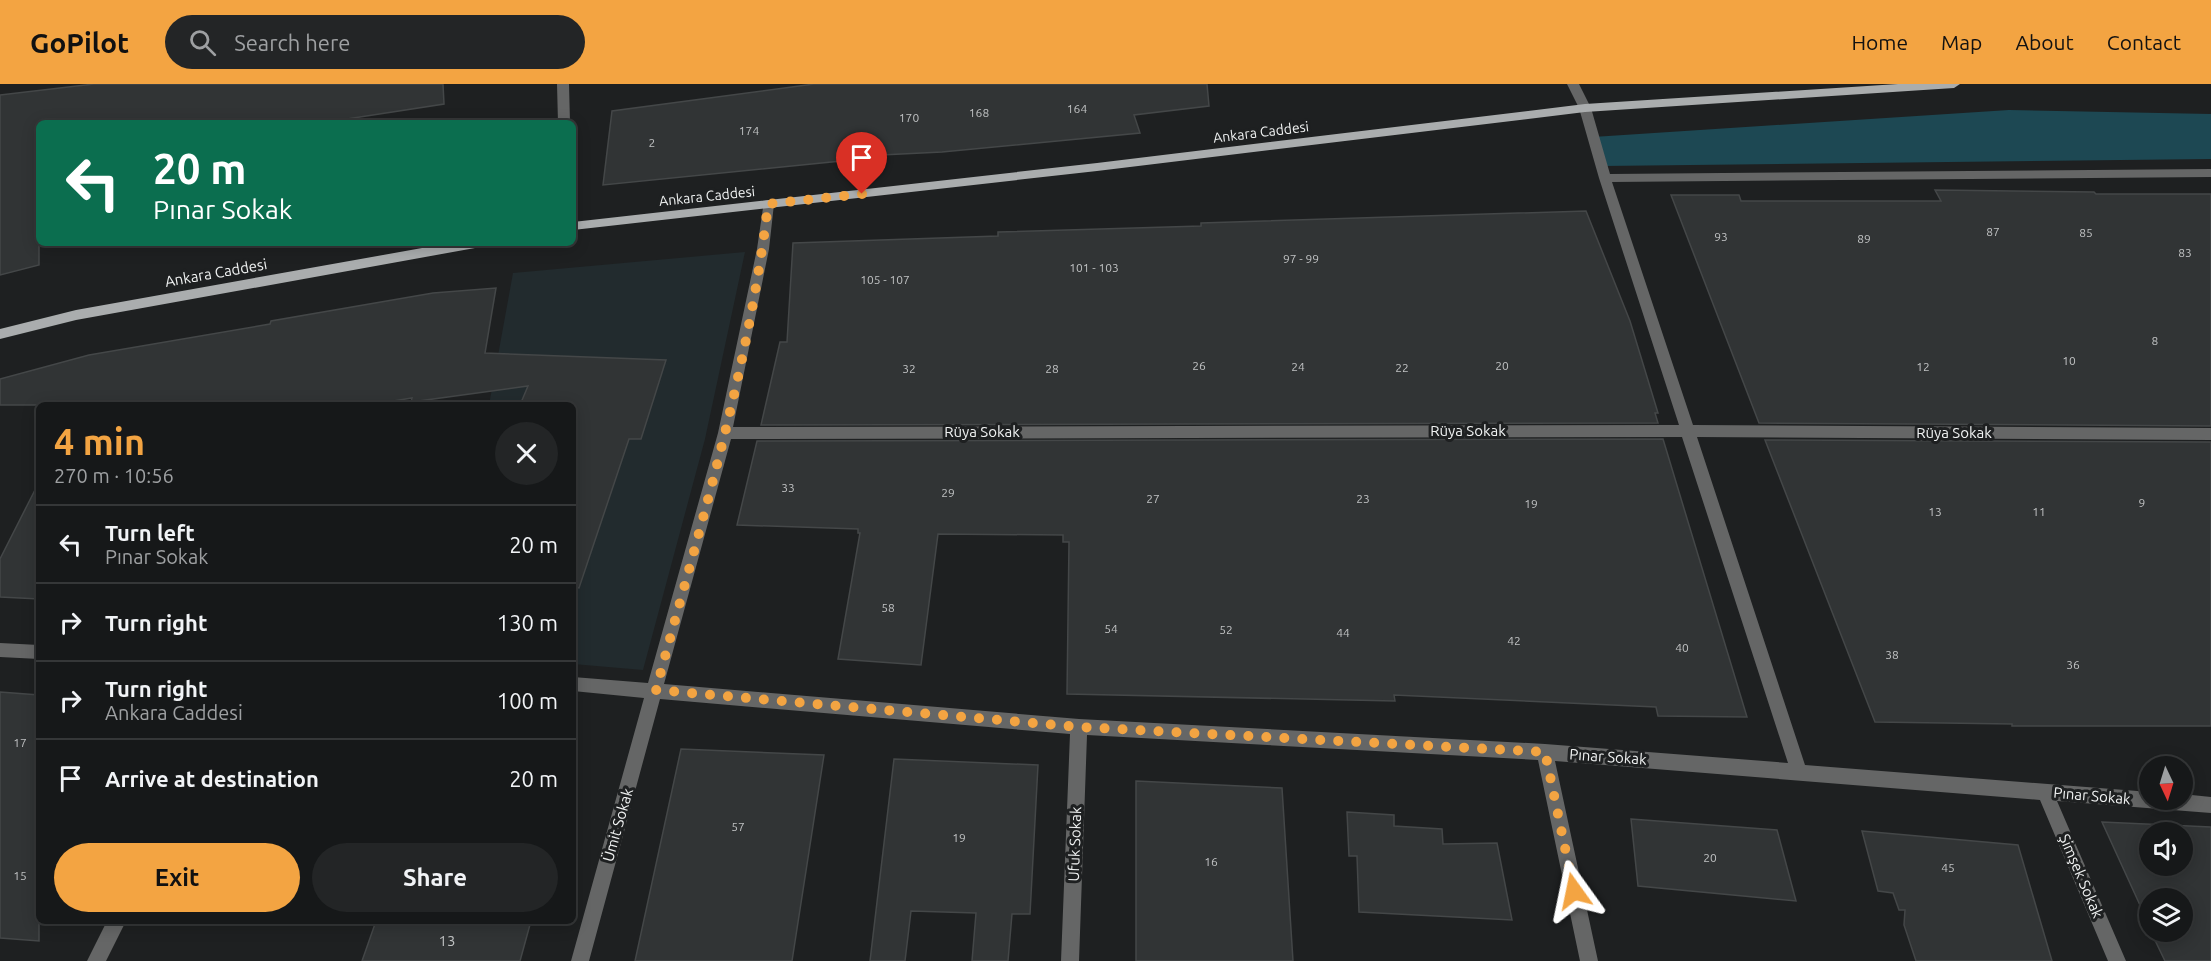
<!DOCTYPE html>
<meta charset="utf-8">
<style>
:root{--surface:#161819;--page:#232526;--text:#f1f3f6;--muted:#9ea0a2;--line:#353738;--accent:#f3a442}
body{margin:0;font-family:Ubuntu,sans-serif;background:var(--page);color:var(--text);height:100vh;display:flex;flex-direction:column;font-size:22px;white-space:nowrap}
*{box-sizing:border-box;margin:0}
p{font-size:20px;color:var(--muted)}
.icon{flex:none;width:33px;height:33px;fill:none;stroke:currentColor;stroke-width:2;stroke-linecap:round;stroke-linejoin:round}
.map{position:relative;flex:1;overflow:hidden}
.drawer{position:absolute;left:36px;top:318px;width:540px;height:522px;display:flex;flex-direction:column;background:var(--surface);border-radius:9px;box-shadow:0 3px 15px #0003,0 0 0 2px var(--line)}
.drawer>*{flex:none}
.banner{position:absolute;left:36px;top:36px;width:540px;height:126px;border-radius:9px;box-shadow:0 3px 15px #0003,0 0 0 2px var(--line);background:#0b6e4f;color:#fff;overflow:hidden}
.needle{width:39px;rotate:176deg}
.tools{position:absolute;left:2139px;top:672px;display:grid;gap:12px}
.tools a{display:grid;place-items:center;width:54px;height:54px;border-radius:50%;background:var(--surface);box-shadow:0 3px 15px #0003,0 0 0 2px var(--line);font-size:30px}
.pin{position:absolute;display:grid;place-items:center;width:51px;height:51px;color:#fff;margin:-62px -26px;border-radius:50% 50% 50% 0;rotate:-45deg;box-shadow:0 0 6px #0007}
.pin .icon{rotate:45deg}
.me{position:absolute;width:66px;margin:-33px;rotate:348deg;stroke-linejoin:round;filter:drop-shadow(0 0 4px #0008)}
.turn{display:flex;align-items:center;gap:21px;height:126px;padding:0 18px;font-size:27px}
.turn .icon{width:78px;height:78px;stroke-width:2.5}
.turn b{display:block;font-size:42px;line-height:51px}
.round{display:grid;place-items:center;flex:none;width:63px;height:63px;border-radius:32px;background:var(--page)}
.head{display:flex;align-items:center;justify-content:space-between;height:102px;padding:0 18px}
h1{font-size:36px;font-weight:700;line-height:45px;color:var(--accent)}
.button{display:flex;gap:12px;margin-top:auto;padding:12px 18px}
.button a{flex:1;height:69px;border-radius:36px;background:var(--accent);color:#111;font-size:24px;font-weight:700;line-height:69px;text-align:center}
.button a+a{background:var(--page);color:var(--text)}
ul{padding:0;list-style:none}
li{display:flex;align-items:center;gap:18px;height:78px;padding:0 18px;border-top:2px solid var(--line)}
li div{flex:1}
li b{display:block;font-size:22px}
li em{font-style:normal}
header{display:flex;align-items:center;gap:36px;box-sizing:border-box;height:84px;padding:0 30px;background:var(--accent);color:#111}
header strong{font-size:28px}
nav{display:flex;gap:33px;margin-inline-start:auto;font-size:21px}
.search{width:420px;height:54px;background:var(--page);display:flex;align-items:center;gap:15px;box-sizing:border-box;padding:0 21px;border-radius:33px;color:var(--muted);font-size:22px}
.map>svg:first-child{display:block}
.built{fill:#222b2e}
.green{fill:#1d4853}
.building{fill:#313435;stroke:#444748;stroke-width:1.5;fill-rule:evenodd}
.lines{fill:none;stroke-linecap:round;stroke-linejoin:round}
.minor{fill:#656666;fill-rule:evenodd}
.major{fill:#aaadae;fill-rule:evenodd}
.route{stroke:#f3a442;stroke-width:10;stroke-dasharray:0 18}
.labels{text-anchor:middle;stroke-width:6;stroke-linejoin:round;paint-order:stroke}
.number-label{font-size:12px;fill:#c0c2c3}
.far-street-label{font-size:14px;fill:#f0f2f2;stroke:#1e2021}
.street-label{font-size:15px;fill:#f0f2f2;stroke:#1e2021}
.near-number-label{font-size:15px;fill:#c0c2c3}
</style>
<header>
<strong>GoPilot</strong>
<div class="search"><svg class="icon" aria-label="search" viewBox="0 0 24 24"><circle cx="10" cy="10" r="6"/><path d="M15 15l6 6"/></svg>Search here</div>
<nav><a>Home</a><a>Map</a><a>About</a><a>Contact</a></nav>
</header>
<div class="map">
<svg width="2211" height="877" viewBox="0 0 2211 877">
<rect width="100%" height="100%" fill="#1e2021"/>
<path class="built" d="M 745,168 L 705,355 L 643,586 L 573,580 L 573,321 L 489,321 L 513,189 Z"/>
<path class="green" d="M 2009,26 L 2211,30 L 2211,75 L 1602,82 L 1593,53 Z"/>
<path class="building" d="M 94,0 L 443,0 L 444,20 L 321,39 L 39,39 L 39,181 L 0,191 L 0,11 Z
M 814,0 L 1207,0 L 1209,22 L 1134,31 L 1140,49 L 942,68 L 861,72 L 861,75 L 603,101 L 612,27 Z
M 1935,106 L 2094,108 L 2096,110 L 2211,110 L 2211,342 L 1759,339 L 1671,111 L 1739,111 L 1741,117 L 1941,117 Z
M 1586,127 L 1630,237 L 1658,329 L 1655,329 L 1658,339 L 761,341 L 780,258 L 787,258 L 793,159 L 998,152 L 998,148 L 1201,142 L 1201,139 Z
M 496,204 L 485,269 L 666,276 L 641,355 L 629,355 L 579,504 L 573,503 L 573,321 L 520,321 L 528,302 L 411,318 L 412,314 L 369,321 L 0,321 L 0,295 L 89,271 L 270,240 L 271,237 L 433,209 Z
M 1663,355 L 1747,633 L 1658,632 L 1656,623 L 1394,611 L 1395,617 L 1067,610 L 1069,458 L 1063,458 L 1063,451 L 938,450 L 921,581 L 838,575 L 860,449 L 858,449 L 858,445 L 737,441 L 757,357 Z
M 1765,356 L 2211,358 L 2211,642 L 2012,642 L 2012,640 L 1875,638 Z
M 39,398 L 39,515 L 0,513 L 0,475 Z
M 0,608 L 39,611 L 39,857 L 0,854 Z
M 681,665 L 824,671 L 792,877 L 635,877 Z
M 894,675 L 1038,681 L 1030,830 L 1012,830 L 1008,877 L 972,877 L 976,829 L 911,827 L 905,877 L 870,877 Z
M 1136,697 L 1282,704 L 1293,877 L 1136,877 Z
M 1347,728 L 1394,731 L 1394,742 L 1442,745 L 1443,760 L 1497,759 L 1512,836 L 1359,828 L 1357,772 L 1349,772 Z
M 1631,735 L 1777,746 L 1796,817 L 1638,802 Z
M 2102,738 L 2211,743 L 2211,877 L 2165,877 L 2151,848 L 2182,848 L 2182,814 L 2150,814 L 2150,843 ZM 2150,748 L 2182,748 L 2182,782 L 2150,782 Z
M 1862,747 L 2018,761 L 2052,877 L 1916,877 L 1904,841 L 1905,826 L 1899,826 L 1893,809 L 1878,807 Z
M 376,837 L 531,837 L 520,877 L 362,877 Z"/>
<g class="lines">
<path class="minor" d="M 557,0 L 569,0 L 570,39 L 558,39 Z
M 1567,0 L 1579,0 L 1591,24 L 1610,90 L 2211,85 L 2211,93 L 1612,98 L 1693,341 L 2211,344 L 2211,356 L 1697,353 L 1805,681 L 2150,708 L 2150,716 L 2182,716 L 2182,710 L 2211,713 L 2211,729 L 2057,717 L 2126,877 L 2108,877 L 2040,716 L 1555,677 L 1598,877 L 1580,877 L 1538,676 L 1087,651 L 1079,877 L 1061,877 L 1070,650 L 660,615 L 589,877 L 571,877 L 644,614 L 573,607 L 573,593 L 648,599 L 718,349 L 757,165 L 764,117 L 768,116 L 774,120 L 769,165 L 733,343 L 1679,341 L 1599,94 L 1579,24 ZM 1682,353 L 1788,679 L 1545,660 L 1079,635 L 664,600 L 731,355 Z
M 0,559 L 39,561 L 39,575 L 0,573 Z
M 107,837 L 126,837 L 106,877 L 87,877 Z"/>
<path class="major" d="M 1898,0 L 1960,0 L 1954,4 L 1585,28 L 1097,87 L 573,146 L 573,138 L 1097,79 L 1585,20 Z
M 450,159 L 481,159 L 475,164 L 76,236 L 0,255 L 0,245 L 76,226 Z"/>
</g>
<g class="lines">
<path class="route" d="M 862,110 L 768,120 C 749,285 699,446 656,606 L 1079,643 L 1545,668 L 1574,807"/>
</g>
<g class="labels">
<g class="number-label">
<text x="1077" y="29">164</text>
<text x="979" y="33">168</text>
<text x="909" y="38">170</text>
<text x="749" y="51">174</text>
<text x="652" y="63">2</text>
<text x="1993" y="152">87</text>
<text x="2086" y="153">85</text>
<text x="1721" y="157">93</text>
<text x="1864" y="159">89</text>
<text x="2185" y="173">83</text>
<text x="1301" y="179">97 - 99</text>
<text x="1094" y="188">101 - 103</text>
<text x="885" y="200">105 - 107</text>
<text x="2155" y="261">8</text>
<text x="2069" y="281">10</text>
<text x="1199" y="286">26</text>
<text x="1502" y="286">20</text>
<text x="1298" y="287">24</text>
<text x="1923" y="287">12</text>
<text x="1402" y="288">22</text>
<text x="909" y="289">32</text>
<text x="1052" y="289">28</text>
<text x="788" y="408">33</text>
<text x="948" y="413">29</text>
<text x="1153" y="419">27</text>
<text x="1363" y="419">23</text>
<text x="2142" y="423">9</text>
<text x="1531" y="424">19</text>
<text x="1935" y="432">13</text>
<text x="2039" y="432">11</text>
<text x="888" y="528">58</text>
<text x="1111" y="549">54</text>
<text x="1226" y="550">52</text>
<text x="1343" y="553">44</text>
<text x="1514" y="561">42</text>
<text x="1682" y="568">40</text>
<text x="1892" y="575">38</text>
<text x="2073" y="585">36</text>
<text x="20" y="663">17</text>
<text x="738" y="747">57</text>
<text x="959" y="758">19</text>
<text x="1710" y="778">20</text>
<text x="1211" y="782">16</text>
<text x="1948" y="788">45</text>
<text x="20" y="796">15</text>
</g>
<g class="far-street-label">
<text transform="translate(1261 48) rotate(-7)" y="5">Ankara Caddesi</text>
<text transform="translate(707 112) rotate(-6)" y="5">Ankara Caddesi</text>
</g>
<g class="street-label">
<text transform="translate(216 189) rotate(-10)" y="5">Ankara Caddesi</text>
<text x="1468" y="352">Rüya Sokak</text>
<text x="982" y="353">Rüya Sokak</text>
<text x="1954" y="354">Rüya Sokak</text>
<text transform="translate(1608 673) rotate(4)" y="5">Pınar Sokak</text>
<text transform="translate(2092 712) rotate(5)" y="5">Pınar Sokak</text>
<text transform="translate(618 741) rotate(-74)" y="5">Ümit Sokak</text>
<text transform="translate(1075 760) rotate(-88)" y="5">Ufuk Sokak</text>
<text transform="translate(2081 792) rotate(67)" y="5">Şimşek Sokak</text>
</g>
<g class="near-number-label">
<text x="447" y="862">13</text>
</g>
</g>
</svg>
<div class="tools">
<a><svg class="needle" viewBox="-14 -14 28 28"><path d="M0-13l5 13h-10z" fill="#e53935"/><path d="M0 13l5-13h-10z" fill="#9ea0a2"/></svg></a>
<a><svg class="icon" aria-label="sound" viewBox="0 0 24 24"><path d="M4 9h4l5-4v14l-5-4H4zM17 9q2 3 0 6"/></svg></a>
<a><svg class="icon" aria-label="layers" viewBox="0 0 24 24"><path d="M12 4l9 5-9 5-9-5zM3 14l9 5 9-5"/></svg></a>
</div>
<div class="pin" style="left:862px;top:110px;background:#d93025"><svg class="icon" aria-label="arrive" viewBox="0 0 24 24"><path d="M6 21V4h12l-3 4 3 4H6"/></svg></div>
<svg class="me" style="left:1574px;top:807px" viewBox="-20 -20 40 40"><path d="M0-17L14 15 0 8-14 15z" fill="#f3a442" stroke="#fff" stroke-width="4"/></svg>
<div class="banner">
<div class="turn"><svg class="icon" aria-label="left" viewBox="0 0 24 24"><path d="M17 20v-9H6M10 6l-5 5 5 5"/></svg><div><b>20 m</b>Pınar Sokak</div></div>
</div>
<section class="drawer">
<div class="head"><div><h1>4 min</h1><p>270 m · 10:56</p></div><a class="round"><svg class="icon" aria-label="close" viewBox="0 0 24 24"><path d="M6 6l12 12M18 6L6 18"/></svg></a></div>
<ul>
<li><svg class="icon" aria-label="left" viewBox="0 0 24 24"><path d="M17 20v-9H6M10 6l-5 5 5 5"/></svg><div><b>Turn left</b><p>Pınar Sokak</p></div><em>20 m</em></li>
<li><svg class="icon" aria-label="right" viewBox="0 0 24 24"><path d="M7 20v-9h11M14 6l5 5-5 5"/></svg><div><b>Turn right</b></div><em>130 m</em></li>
<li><svg class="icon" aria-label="right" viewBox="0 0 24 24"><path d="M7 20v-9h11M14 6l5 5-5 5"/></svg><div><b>Turn right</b><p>Ankara Caddesi</p></div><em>100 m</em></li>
<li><svg class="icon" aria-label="arrive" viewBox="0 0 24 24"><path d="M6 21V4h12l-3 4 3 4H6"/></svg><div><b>Arrive at destination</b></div><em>20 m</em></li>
</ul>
<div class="button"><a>Exit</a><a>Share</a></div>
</section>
</div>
